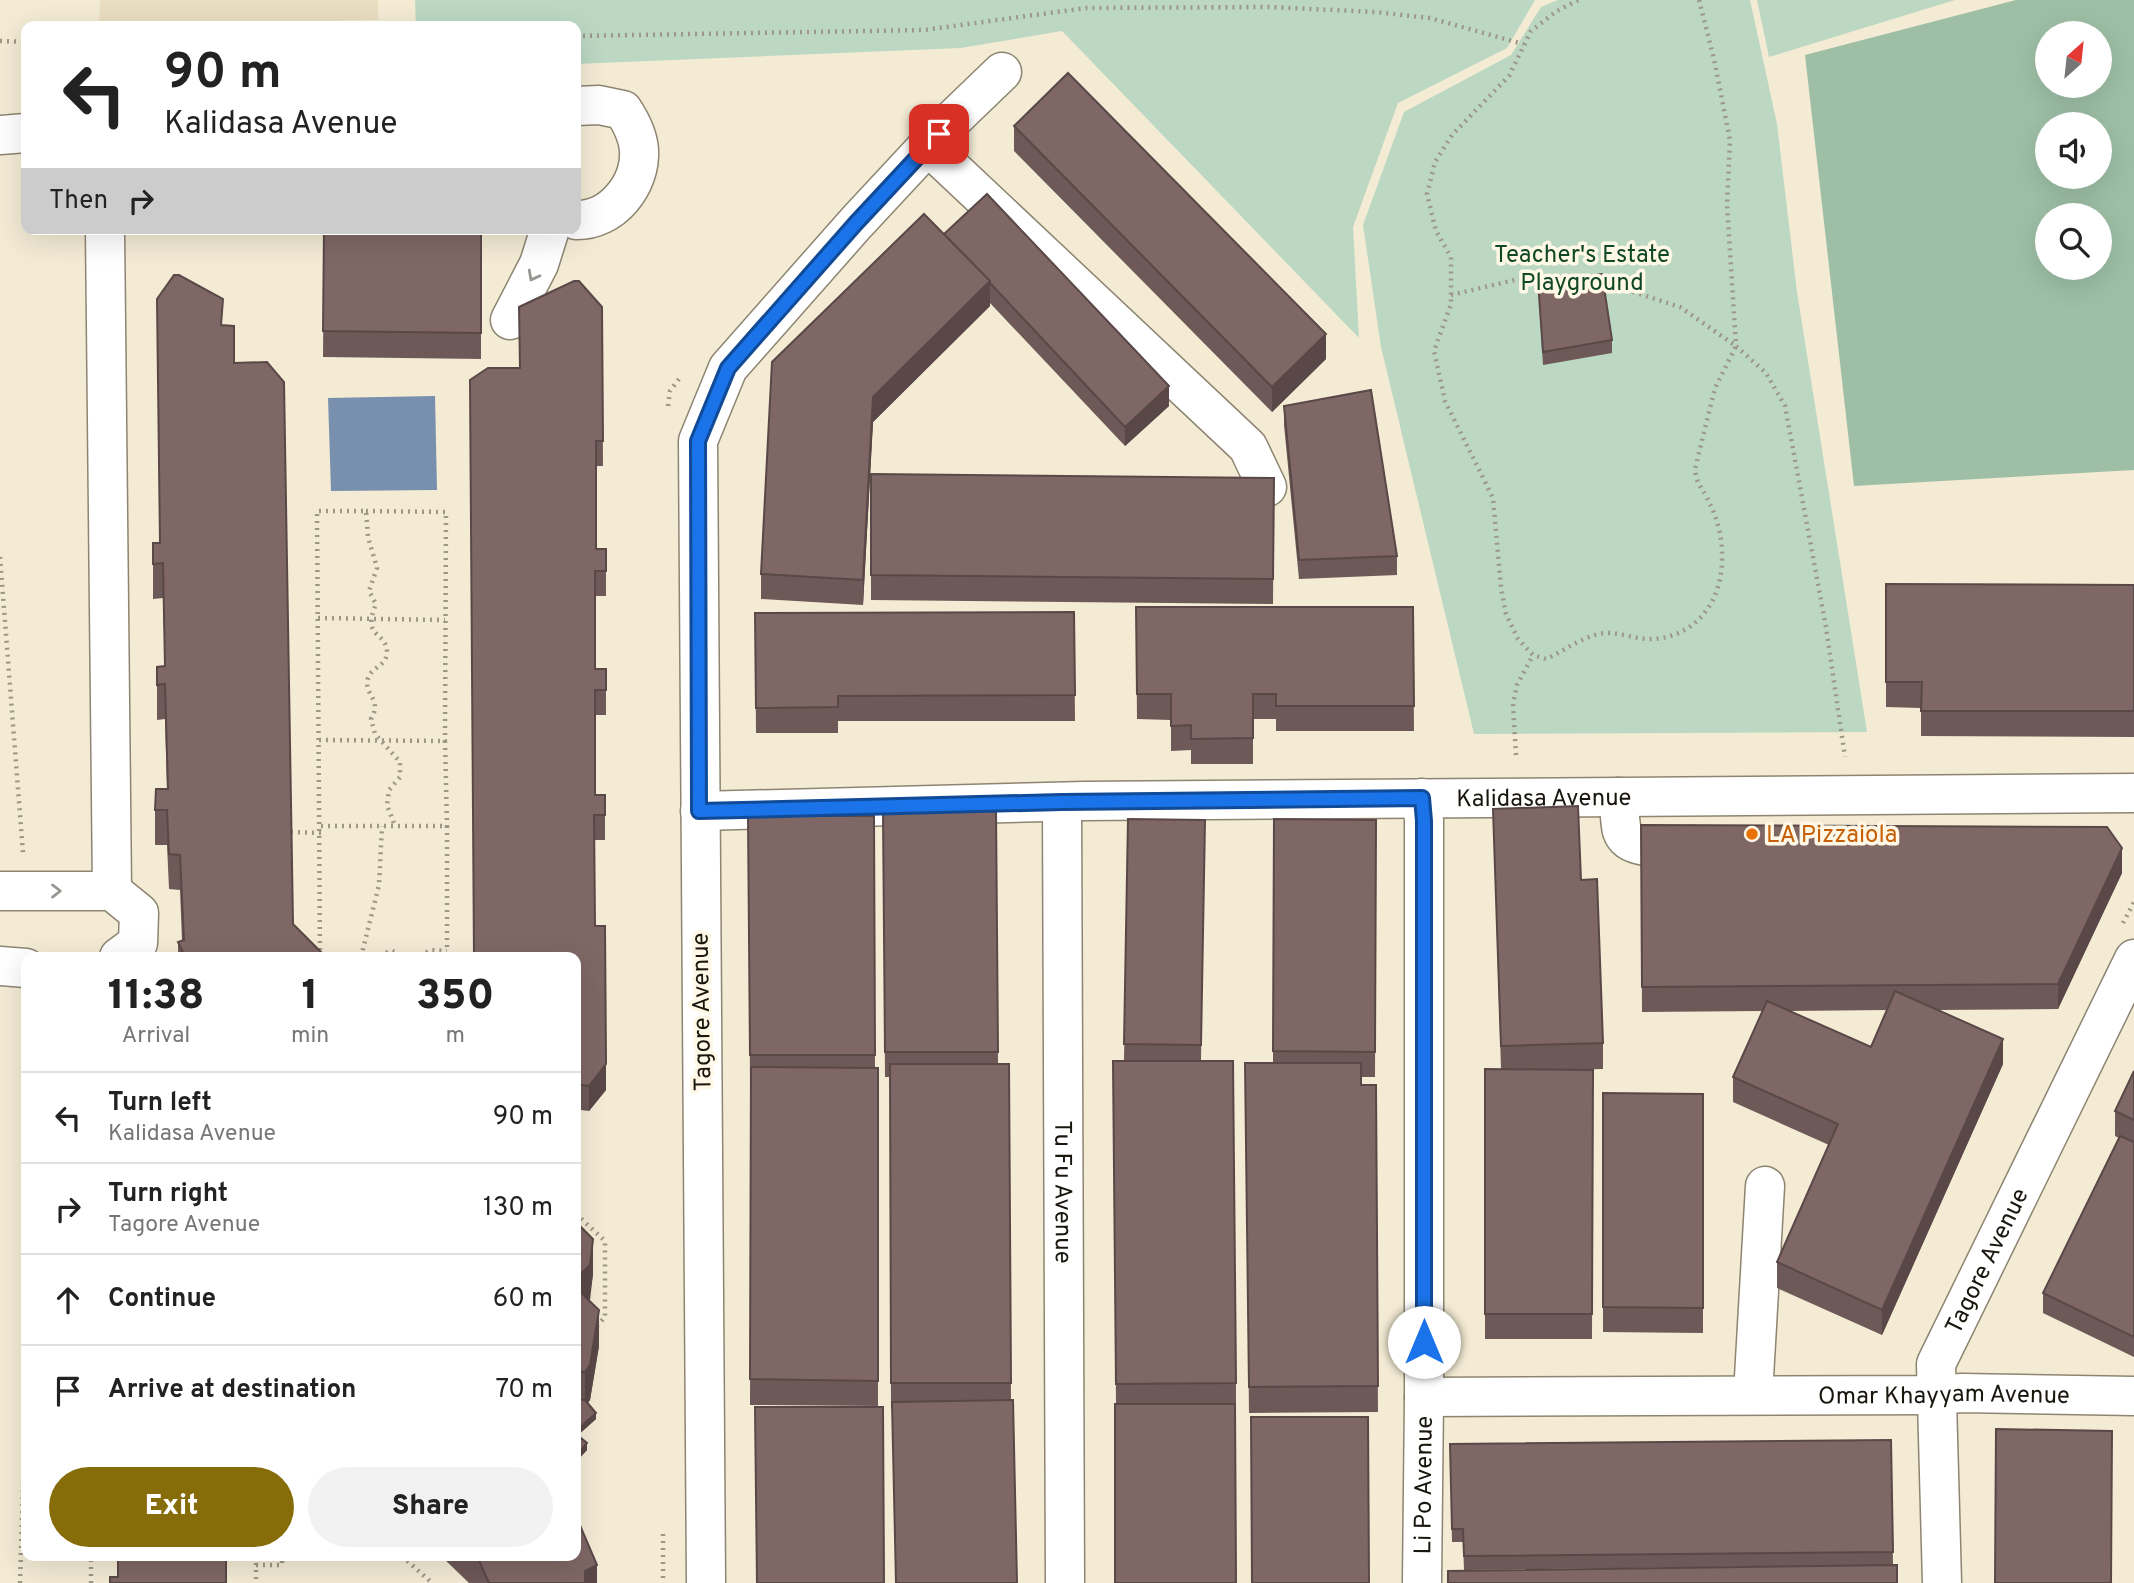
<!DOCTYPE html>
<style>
:root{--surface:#fff;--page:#f2f2f2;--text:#222;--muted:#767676;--line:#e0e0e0;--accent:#876c0a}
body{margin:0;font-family:Overpass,sans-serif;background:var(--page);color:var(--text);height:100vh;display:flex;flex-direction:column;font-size:26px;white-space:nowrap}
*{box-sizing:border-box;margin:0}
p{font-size:23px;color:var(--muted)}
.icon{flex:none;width:38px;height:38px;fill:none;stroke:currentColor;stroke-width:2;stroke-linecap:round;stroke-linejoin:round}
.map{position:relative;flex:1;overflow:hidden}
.details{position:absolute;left:21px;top:952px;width:560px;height:609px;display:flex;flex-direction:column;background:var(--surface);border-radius:14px;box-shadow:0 7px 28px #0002}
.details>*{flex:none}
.banner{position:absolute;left:21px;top:21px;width:560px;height:214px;border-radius:14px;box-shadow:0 7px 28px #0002;background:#fff;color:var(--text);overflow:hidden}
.needle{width:46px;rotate:27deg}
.tools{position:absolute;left:2035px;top:21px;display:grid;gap:14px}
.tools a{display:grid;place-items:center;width:77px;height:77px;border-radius:50%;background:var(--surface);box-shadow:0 7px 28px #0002;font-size:35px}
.pin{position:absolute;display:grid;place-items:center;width:60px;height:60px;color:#fff;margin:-30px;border-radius:14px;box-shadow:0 4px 10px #0006}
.me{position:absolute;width:77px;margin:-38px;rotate:0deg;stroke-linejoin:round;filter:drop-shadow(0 0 5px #0008)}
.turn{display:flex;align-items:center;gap:24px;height:147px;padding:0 28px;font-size:32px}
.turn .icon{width:91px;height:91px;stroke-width:2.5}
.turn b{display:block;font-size:49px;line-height:60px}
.then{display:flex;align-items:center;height:66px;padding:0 28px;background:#0003;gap:14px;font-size:26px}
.eta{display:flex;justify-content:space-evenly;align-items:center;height:119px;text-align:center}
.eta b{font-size:42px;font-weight:800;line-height:49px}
.action{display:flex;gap:14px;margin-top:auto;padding:14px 28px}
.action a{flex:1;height:80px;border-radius:42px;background:var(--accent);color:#fff;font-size:28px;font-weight:800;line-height:80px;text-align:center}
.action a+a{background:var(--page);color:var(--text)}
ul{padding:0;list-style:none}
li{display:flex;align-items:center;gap:21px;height:91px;padding:0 28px;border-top:2px solid var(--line)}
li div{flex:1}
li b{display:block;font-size:26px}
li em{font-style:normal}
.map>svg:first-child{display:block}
.built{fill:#e9dec0}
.green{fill:#bcd8c3}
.forest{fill:#9ebfa6;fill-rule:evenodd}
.water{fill:#7890ad}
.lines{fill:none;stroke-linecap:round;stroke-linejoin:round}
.minor-casing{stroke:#8d8571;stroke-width:41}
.path{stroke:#9d9786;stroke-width:4.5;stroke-dasharray:2 5;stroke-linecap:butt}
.minor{stroke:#fff;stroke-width:38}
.wall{fill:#6d5957;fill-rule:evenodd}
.shaded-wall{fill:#594847}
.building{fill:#7f6765;stroke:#594847;stroke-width:2}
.oneway{stroke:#989693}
.route-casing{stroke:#114b97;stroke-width:18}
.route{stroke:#1a73e8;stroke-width:12}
.food-dot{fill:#e8710a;stroke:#fff8e6;stroke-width:2.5}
.labels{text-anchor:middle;stroke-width:7;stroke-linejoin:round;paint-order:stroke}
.park-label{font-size:24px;fill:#104726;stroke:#fff8e6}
.street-label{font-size:24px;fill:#19160e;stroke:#fff8e6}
.food-label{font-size:24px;fill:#c56008;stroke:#fff8e6;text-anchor:start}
</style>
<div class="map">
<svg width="2134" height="1583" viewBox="0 0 2134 1583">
<rect width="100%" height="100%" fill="#f3ebd4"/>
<path class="built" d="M 100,0 L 378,0 L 378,20 L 99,24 Z"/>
<path class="green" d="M 415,0 L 1535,0 L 1507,48 L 1398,103 L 1353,227 L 1359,338 L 1062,31 L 961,48 L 576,64 L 576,26 L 416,26 Z
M 1558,0 L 1750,0 L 1777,124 L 1797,292 L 1867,732 L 1474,734 L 1381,347 L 1363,225 L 1404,112 L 1511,55 L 1541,7 Z
M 1757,0 L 1955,0 L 1769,57 Z"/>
<path class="forest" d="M 2016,0 L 2134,0 L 2134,470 L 1854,486 L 1805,55 ZM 2048,33 L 2100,33 L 2100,86 L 2048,86 ZM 2048,124 L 2100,124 L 2100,177 L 2048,177 ZM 2048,215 L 2100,215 L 2100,268 L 2048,268 Z"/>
<path class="water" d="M 435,396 L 437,490 L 331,491 L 328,398 Z"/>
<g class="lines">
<defs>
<g id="minor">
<path d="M 576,106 L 599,105 L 623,110 C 631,122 638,135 639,150 C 641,185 612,221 576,220"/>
<path d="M 0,135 L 26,133"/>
<path d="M 927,145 L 1248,447 L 1267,487"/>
<path d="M 105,229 L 112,891"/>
<path d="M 510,320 L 539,264 L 550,229"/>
<path d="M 1619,797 C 1620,807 1619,820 1622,831 C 1630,854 1674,845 1694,845"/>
<path id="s1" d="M 1062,802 L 1065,1583"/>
<path id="s2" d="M 700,811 L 1084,801 L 2134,793"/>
<path d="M 0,891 L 112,891 L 139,913 L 138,943 L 119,957"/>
<path d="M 0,966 L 26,968"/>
<path d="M 1753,1395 L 1765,1186"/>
<path id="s3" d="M 1424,1397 L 1936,1395 L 1962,1393 L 2134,1396"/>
<path d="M 706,1583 L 698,441 L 728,368 L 856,223 L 950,122 L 1002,72"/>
<path id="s4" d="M 1422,1583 L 1424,1397 L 1424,821 L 1422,798"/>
<path id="s5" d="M 1942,1583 L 1936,1364 L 2134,959"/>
</g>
</defs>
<use href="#minor" class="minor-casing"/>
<path class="path" d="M 1578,0 L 1557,11 L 1531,31 L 1509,76 L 1452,135 L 1435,162 L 1427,194 L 1436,231 L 1451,257 L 1451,304 L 1434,351 L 1445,401 L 1493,498 L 1501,588 L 1506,614 L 1518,639 L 1533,655 L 1546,659 C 1564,651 1580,638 1599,634 C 1616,630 1635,640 1652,639 C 1698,637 1724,598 1722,554 C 1722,535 1716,514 1707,498 C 1701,486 1696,483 1695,469 L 1715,388 L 1736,346 L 1680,307 L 1627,290 L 1600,285
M 1699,0 L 1714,59 L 1730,140 L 1727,204 L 1736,346 L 1766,373 L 1785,406 L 1826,627 L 1845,757
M 576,36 L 924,30 L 1086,8 L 1269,7 L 1376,12 L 1430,18 L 1523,44
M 0,41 L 26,42
M 1451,295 L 1519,279 L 1560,279
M 668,406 L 670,391 L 679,379
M 366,511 L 446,512 L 445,741
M 0,557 L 23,853
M 318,618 L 445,620
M 319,740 L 445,741 L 447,826
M 1516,755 L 1513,704 L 1517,685 L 1533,655
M 321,826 L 447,826 L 447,957
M 291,832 L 321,833
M 2123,923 L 2134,902
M 320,957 L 317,511 L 366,511 L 368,537 L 377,568 L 369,591 L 376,604 C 361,640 387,630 387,653 C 386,666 372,667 368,678 C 363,695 383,699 371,719 L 375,734 L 400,762 L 400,777 L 389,790 L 387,805 L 395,826
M 361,957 L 379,885 L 382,826
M 381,957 L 390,950 L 406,957
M 421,957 L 429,950 L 447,951
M 576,1214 L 605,1241 L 605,1317 L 596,1327
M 663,1534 L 663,1583
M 256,1556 L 256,1583
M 402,1556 L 432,1583
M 256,1565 L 282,1565 L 282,1556
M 20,1583 L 26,1391
M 91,1583 L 91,1556"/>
<use href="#minor" class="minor"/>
</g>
<path class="wall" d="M 1014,126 L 1326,359 L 1272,412 L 1014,151 Z
M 324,229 L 481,229 L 481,359 L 323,357 Z
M 944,234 L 1169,406 L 1125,446 L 990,303 L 990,306 L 873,422 L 863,605 L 761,599 L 761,574 Z
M 1538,281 L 1612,340 L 1612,353 L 1543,365 Z
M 602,307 L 603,466 L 596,466 L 596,549 L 606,549 L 606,596 L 595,596 L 595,669 L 606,690 L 606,715 L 595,715 L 595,795 L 605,795 L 605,840 L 594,840 L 595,926 L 606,1090 L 589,1111 L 581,1110 L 576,1107 L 576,957 L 519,368 Z
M 223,325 L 234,363 L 293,924 L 326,957 L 178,957 L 178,942 L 182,940 L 180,890 L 169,889 L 167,845 L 155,845 L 155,810 L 167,789 L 165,719 L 157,720 L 157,667 L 165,666 L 163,598 L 153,599 L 153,564 L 160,543 Z
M 1284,406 L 1397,556 L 1397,575 L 1299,579 L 1284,425 Z
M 871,474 L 1274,478 L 1273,604 L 871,600 Z
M 1886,584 L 2134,585 L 2134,737 L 1921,736 L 1921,708 L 1886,707 Z
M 1136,607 L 1413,607 L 1414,731 L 1276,731 L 1276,719 L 1253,719 L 1253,764 L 1191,764 L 1191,750 L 1171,751 L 1171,720 L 1137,719 Z
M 1074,612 L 1075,721 L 838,721 L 838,733 L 756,733 L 755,613 Z
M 1493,809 L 1581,880 L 1603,1043 L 1603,1069 L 1562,1070 L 1593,1070 L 1592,1339 L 1485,1339 L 1485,1069 L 1501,1069 Z
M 996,810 L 998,1064 L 1009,1064 L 1011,1400 L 891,1408 L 890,1077 L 885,1077 L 883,811 Z
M 748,816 L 874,816 L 875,1068 L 878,1068 L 878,1406 L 750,1405 L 751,1080 L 750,1080 Z
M 1128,819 L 1205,820 L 1201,1061 L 1236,1383 L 1236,1409 L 1116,1404 L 1113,1061 L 1124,1061 Z
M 1274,819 L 1376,820 L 1375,1077 L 1361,1077 L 1361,1085 L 1376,1085 L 1378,1412 L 1249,1413 L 1245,1063 L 1273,1063 Z
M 1641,825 L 2122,873 L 2058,1009 L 1937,1010 L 2003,1064 L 1882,1335 L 1777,1288 L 1777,1262 L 1829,1145 L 1733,1102 L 1733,1077 L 1762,1011 L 1642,1012 ZM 1887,1010 L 1871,1047 L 1789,1011 Z
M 2134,1071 L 2134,1357 L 2043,1313 L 2043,1293 L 2119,1138 L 2115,1136 L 2115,1111 Z
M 1603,1093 L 1703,1094 L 1703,1333 L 1603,1332 Z
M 576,1222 L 593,1274 L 589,1300 L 599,1346 L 590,1400 L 587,1403 L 596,1419 L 578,1435 L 587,1450 L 576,1462 Z
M 1891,1440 L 1893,1565 L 1464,1570 L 1463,1542 L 1452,1542 L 1450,1444 Z
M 441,1556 L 576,1556 L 597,1583 L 469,1583 Z"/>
<path class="shaded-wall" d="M 990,281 L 990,306 L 873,422 L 863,605 L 863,580 L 873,397 Z
M 1326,334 L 1326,359 L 1272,412 L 1272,387 Z
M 1169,386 L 1169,406 L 1125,446 L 1125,427 Z
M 2122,848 L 2122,873 L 2058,1009 L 2058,984 Z
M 2003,1039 L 2003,1064 L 1882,1335 L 1882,1310 Z
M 606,1064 L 606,1090 L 589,1111 L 589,1086 Z
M 593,1239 L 593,1274 L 590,1300 L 576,1313 L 576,1278 Z
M 599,1310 L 599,1346 L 590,1400 L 585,1407 L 585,1372 Z
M 596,1413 L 596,1419 L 576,1437 L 576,1431 Z
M 587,1443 L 587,1450 L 576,1462 L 576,1456 Z
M 597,1565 L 597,1583 L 585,1583 L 585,1571 Z"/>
<path class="building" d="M 1068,73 L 1326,334 L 1272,387 L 1014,126 Z
M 987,194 L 1169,386 L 1125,427 L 990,283 L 990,281 L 944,234 Z
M 924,214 L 990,281 L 873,397 L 863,580 L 761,574 L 772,362 Z
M 324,229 L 481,229 L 481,333 L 323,331 Z
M 1602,274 L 1612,340 L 1543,352 L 1538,281 Z
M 174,275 L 179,275 L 223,299 L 221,325 L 234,326 L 234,363 L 267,362 L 284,382 L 293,924 L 326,957 L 185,957 L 178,942 L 184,940 L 180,855 L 169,854 L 167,810 L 155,810 L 156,789 L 168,789 L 165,684 L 157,685 L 157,667 L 165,666 L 163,563 L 153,564 L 153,543 L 160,543 L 157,299 Z
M 574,281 L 579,281 L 602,307 L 603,441 L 596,441 L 596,549 L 606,549 L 606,571 L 595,571 L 595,669 L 606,669 L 606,690 L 595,690 L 595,795 L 605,795 L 605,815 L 594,815 L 595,926 L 605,926 L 606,1064 L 589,1086 L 581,1085 L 576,1082 L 576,957 L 474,957 L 470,380 L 488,368 L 520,368 L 519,307 Z
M 1371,390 L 1397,556 L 1299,560 L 1284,406 Z
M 871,474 L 1274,478 L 1273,579 L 871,575 Z
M 1886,584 L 2134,585 L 2134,711 L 1921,711 L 1922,682 L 1886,682 Z
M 1136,607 L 1413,607 L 1414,706 L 1276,706 L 1276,694 L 1253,694 L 1253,738 L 1191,739 L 1191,725 L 1171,726 L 1171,694 L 1137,694 Z
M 1074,612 L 1075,695 L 838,696 L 838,707 L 756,708 L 755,613 Z
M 1578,806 L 1581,880 L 1597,879 L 1603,1043 L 1501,1046 L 1493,809 Z
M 996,810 L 998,1052 L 885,1052 L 883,811 Z
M 748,816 L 874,816 L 875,1055 L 750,1055 Z
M 1128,819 L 1205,820 L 1201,1045 L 1124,1044 Z
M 1274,819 L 1376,820 L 1375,1052 L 1273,1051 Z
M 1641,825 L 2107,827 L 2122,848 L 2058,984 L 1642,987 Z
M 1895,991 L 2003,1039 L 1882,1310 L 1777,1262 L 1838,1124 L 1733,1077 L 1767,1001 L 1871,1047 Z
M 1113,1061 L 1233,1061 L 1236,1383 L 1116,1384 Z
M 1245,1063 L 1361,1063 L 1361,1085 L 1376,1085 L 1378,1386 L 1249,1387 Z
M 890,1064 L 1009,1064 L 1011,1383 L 891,1383 Z
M 751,1067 L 878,1068 L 878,1381 L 750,1379 Z
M 1485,1069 L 1593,1070 L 1592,1314 L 1485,1314 Z
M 2134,1071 L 2134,1120 L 2115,1111 Z
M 1603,1093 L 1703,1094 L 1703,1308 L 1603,1307 Z
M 2120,1136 L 2134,1142 L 2134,1337 L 2043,1293 Z
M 576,1222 L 593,1239 L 590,1265 L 576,1278 Z
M 576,1288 L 599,1310 L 590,1365 L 585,1372 L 576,1371 Z
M 576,1399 L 585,1400 L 596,1413 L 576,1431 Z
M 1013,1400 L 1017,1583 L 896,1583 L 892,1402 Z
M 1115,1404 L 1235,1404 L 1236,1583 L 1115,1583 Z
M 755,1407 L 883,1407 L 884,1583 L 757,1583 Z
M 1251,1417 L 1368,1417 L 1369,1583 L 1252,1583 Z
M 1996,1429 L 2112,1431 L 2111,1583 L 1995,1583 Z
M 576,1434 L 587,1443 L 576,1456 Z
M 1891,1440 L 1893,1552 L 1464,1556 L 1463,1529 L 1452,1529 L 1450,1444 Z
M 576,1516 L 597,1565 L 585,1571 L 585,1583 L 489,1583 L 477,1556 L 576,1556 Z
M 118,1556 L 226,1556 L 226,1583 L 110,1583 L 110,1577 L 118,1577 Z
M 1897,1565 L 1897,1583 L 1448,1583 L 1448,1571 Z"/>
<defs><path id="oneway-chevron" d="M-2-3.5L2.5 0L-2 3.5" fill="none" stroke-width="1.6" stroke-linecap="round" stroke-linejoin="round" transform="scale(1.75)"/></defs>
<g class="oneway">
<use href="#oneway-chevron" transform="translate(533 276) rotate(118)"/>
<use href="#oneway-chevron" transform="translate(56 891)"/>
</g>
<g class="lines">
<defs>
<path id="route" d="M 939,134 L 856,223 L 728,368 L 698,441 L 699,811 L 1062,802 L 1422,798 L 1424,821 L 1424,1342"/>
</defs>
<use href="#route" class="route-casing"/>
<use href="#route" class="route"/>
</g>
<circle class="food-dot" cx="1752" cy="834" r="7"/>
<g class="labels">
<g class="park-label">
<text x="1582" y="262">Teacher's Estate<tspan x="1582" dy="28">Playground</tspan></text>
</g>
<g class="street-label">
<text dy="8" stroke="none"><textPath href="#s2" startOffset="844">Kalidasa Avenue</textPath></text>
<text transform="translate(701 1012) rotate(-91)" y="8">Tagore Avenue</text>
<text dy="8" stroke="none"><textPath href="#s1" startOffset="390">Tu Fu Avenue</textPath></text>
<text dy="8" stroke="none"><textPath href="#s5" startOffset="334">Tagore Avenue</textPath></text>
<text dy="8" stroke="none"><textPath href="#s3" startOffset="520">Omar Khayyam Avenue</textPath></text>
<text dy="8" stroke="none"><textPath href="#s4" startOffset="98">Li Po Avenue</textPath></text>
</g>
<g class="food-label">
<text x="1766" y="842">LA Pizzaiola</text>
</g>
</g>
</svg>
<div class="tools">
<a><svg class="needle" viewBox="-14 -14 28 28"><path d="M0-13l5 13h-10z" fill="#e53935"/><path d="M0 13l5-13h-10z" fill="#767676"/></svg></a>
<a><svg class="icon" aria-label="sound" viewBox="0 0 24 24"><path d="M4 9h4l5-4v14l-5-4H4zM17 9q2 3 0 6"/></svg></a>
<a><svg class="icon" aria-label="search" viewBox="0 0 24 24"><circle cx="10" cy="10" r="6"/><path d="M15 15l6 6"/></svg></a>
</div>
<div class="pin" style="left:939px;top:134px;background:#d93025"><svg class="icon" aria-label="arrive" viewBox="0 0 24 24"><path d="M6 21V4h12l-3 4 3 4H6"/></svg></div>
<svg class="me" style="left:1424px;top:1342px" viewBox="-20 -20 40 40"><circle r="19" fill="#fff"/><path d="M0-13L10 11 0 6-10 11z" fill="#1a73e8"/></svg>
<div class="banner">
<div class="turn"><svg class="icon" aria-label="left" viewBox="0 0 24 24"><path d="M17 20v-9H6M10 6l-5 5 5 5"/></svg><div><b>90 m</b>Kalidasa Avenue</div></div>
<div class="then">Then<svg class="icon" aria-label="right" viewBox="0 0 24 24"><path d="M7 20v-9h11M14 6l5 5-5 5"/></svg></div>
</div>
<section class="details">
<div class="eta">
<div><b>11:38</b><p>Arrival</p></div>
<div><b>1</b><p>min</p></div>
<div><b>350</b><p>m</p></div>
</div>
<ul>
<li><svg class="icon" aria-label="left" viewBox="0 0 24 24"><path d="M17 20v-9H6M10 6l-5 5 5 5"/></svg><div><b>Turn left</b><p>Kalidasa Avenue</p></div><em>90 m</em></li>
<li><svg class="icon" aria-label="right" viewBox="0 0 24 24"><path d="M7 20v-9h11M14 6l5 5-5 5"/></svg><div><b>Turn right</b><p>Tagore Avenue</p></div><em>130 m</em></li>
<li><svg class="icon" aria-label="ahead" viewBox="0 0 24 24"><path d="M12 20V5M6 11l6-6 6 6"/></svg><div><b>Continue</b></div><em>60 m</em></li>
<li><svg class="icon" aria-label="arrive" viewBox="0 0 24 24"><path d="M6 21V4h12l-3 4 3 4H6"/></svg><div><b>Arrive at destination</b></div><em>70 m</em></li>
</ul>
<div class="action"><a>Exit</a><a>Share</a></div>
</section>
</div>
